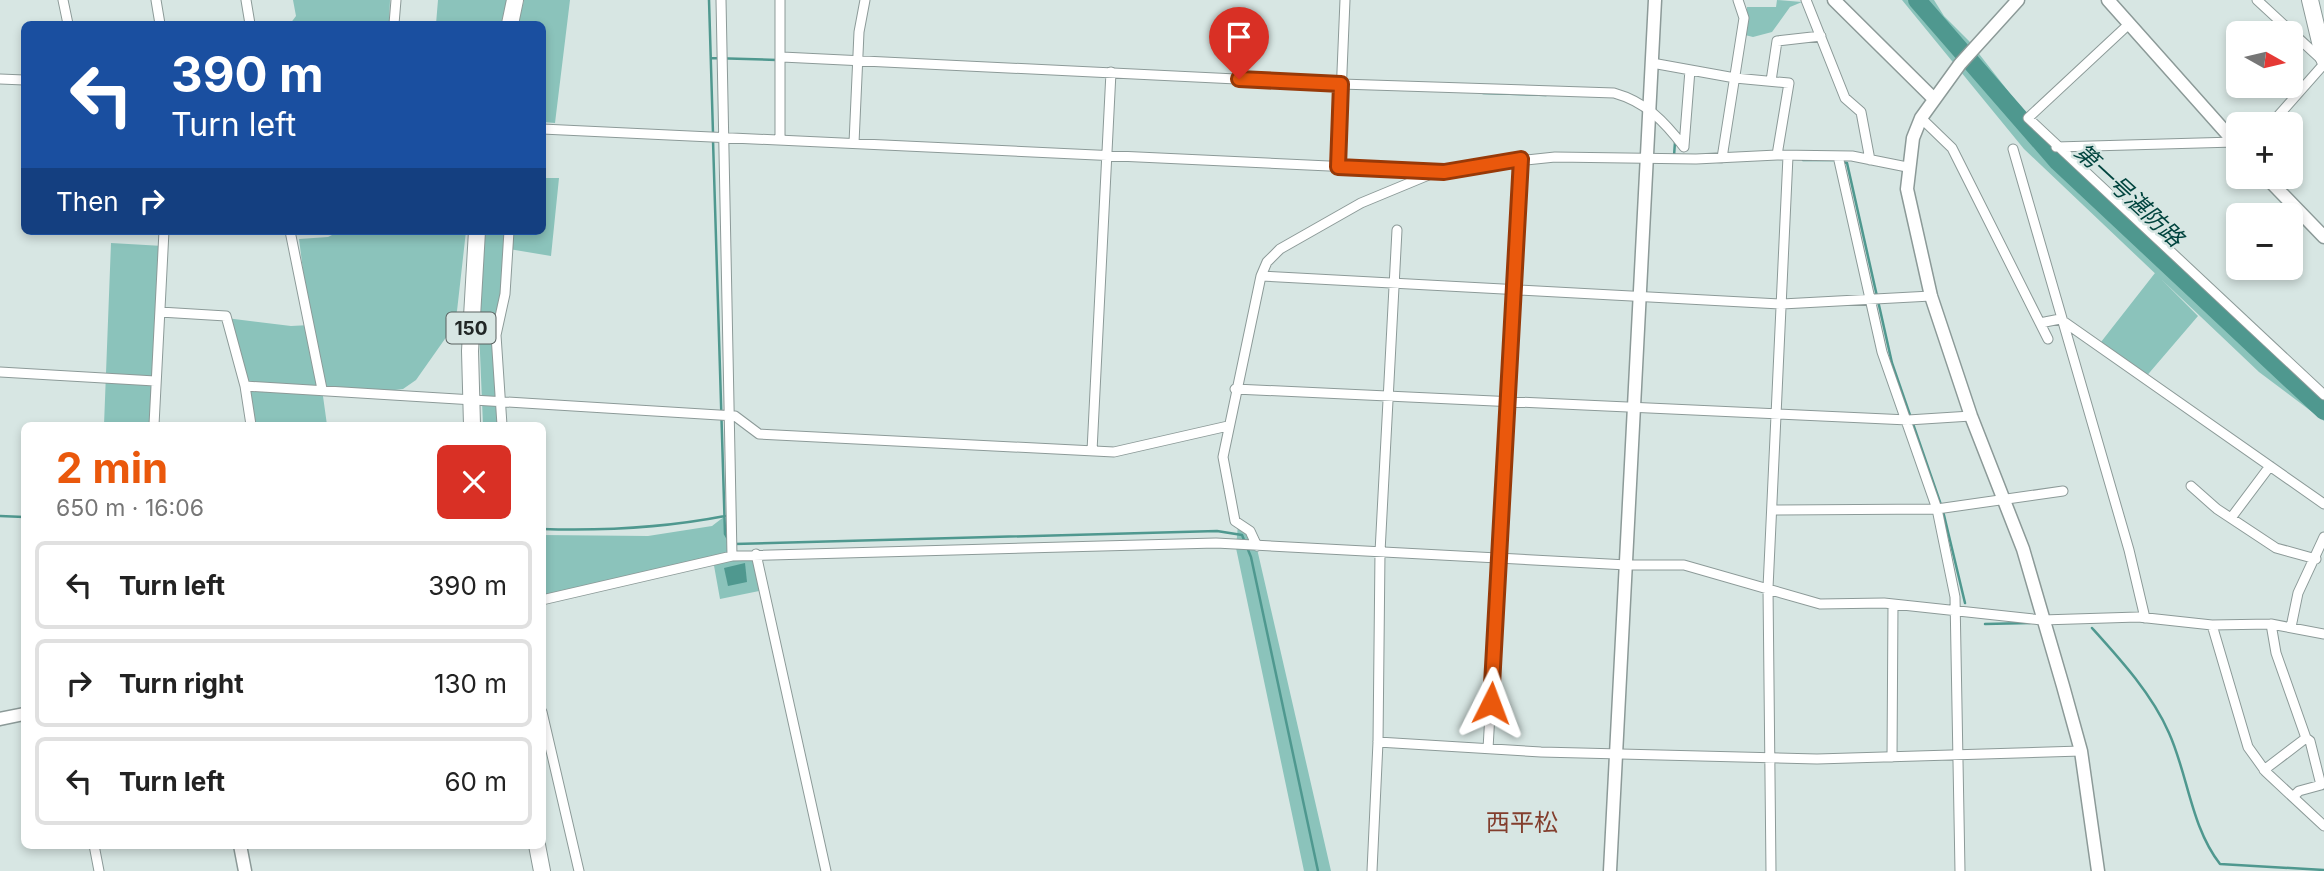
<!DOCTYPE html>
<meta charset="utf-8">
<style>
:root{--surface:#fff;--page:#f6f6f6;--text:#222;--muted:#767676;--line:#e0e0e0;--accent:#ea580c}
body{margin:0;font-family:Inter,"Noto Sans JP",sans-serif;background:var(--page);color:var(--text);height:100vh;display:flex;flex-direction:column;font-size:26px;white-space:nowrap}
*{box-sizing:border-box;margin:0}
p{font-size:23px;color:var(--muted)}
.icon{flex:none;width:38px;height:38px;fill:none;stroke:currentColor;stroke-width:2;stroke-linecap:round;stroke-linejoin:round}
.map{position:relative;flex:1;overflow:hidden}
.panel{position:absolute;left:21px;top:422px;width:525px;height:427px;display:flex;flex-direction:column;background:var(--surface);border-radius:10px;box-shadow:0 4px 10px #0003}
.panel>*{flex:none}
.banner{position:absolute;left:21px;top:21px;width:525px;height:214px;border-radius:10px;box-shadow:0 4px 10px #0003;background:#1a4fa0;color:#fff;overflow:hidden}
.needle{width:46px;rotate:98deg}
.tools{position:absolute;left:2226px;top:21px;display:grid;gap:14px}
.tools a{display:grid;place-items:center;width:77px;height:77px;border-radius:10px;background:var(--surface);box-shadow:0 4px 10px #0003;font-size:35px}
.pin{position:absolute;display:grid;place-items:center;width:60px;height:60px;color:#fff;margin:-72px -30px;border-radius:50% 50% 50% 0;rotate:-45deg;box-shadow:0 0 7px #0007}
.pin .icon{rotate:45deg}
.me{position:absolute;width:77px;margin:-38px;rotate:3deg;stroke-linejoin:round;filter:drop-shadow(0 0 5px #0008)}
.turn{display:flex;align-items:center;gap:24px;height:147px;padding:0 35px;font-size:32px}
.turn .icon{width:91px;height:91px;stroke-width:2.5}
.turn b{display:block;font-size:49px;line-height:60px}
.then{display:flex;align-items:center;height:66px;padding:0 35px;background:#0003;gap:14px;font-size:26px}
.round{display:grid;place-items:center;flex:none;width:74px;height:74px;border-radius:10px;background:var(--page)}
.summary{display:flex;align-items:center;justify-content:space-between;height:119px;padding:0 35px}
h1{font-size:42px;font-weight:700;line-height:52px;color:var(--accent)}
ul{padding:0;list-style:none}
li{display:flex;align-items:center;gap:21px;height:88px;margin:0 14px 10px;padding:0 21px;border:4px solid var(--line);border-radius:10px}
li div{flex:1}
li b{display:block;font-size:26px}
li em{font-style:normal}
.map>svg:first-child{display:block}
.green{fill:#8bc3bb}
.water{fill:#4f988f}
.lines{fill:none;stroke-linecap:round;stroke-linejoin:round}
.stream{stroke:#4f988f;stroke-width:2.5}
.river{stroke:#4f988f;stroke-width:18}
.street-casing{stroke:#8c9a98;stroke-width:11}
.secondary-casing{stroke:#8c9a98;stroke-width:15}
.highway-casing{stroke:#8c9a98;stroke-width:18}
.street{stroke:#fff;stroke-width:9}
.secondary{stroke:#fff;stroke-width:12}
.highway{stroke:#fff;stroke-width:16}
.route-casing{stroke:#983908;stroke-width:18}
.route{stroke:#ea580c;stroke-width:12}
.labels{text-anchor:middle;stroke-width:5;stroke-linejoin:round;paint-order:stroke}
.shield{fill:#d7e6e3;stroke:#58605f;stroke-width:2}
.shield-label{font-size:19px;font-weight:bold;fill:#212726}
.water-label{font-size:23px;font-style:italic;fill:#00443e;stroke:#d7e6e3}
.quarter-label{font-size:24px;fill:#823d2c;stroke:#d7e6e3}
</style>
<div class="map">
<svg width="2324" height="871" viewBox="0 0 2324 871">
<rect width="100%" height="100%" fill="#d7e6e3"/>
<path class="green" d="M 293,0 L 390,0 L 389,24 L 290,24 L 296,16 Z
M 438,0 L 507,0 L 501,24 L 436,24 Z
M 524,0 L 570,0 L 555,123 L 543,122 L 542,24 L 518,24 Z
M 1777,0 L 1802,2 L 1790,7 L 1772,32 L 1753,37 L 1745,35 L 1747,7 L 1776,7 Z
M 1902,0 L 1934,0 L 1944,16 L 1969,41 L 2033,123 L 2324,394 L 2324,421 L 2259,372 L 2024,149 Z
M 543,178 L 559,178 L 551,256 L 509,249 L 496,335 L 503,425 L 483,425 L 479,329 L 485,231 L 542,231 Z
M 340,231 L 466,231 L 457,311 L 447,336 L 416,380 L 403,389 L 387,391 L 322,389 L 327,425 L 249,425 L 226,318 L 291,326 L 310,325 L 299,239 L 328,237 Z
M 111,243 L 163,246 L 158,425 L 104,425 Z
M 2155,273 L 2198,316 L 2144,379 L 2101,342 Z
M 725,516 L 729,554 L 543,596 L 542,535 L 648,536 L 712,526 Z
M 1238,524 L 1255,540 L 1331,871 L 1304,871 L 1236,548 Z
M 756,554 L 764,590 L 720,599 L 713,560 Z"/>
<path class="water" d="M 745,563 L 747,582 L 728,586 L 724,568 Z"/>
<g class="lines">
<path class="stream" d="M 709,0 L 713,133
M 711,58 L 777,60
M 1483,93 L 1546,95
M 713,140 L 725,534 L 729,541
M 1674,156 L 1675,142
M 1803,160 L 1835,160
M 1841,162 L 1847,163 L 1892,363 L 1941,505
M 1943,511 L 1965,603
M 0,516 L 24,517
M 542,529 C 605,531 663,528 725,516
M 734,544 L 1217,531 L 1242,535 L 1251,557 L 1318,871
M 1985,624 L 2030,623
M 2092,628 C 2120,659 2152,694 2169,733 C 2188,775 2191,827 2220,864 L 2324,870"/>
<path class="river" d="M 1917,0 L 2058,162 L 2324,411"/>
<defs>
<path id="street" d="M 63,0 L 68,24
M 156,0 L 160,24
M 246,0 L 250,24
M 721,0 L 732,556 L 1216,543 L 1627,565 L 1684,565 L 1820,604 L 1884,603 L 2042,620 L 2138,617 L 2212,625 L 2271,624 L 2324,634
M 1806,0 L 1845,98 L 1861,112 L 1870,160
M 2257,0 L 2322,60
M 394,24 L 396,0
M 2129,24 L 2028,118 L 2324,395
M 782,57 L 1341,84 L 1614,93 C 1646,102 1664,121 1684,147
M 1652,63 L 1735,78 L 1789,83 L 1777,155
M 0,79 L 24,80
M 1771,81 L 1777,41 L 1821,36
M 1921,118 L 1952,148 L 2048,339
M 2271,124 L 2324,64
M 542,129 L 1436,171
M 780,139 L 780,0
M 854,143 L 859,32 L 865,0
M 1684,146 L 1690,70
M 2056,147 L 2235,142
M 2013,149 L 2129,550 L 2145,618
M 1838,156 L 1882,352 L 1937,509 L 1955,597 L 1960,871
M 1722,158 L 1744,18 L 1738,0
M 1338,167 L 1345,0
M 290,231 L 322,389
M 1261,276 L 1782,304 L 1931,296
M 160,312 L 226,316 L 245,386 L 251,425
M 2040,323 L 2060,319 L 2324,504
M 0,372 L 155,381
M 245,386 L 735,416 L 759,434 L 1114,452 L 1228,426
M 1235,389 L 1908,420 L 1971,416
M 154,425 L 164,231
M 502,425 L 496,335 L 505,294 L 509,231
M 1092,451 L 1111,72
M 2191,486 L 2217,509 L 2276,548 L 2316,559
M 1772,510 L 1937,509 L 2063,491
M 2231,518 L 2270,466
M 1257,546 L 1250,531 L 1235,521 L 1223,457 L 1261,276 L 1267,262 L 1280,249 L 1361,203 L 1431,174 L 1478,165 L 1555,157 L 1696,159 L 1777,155 L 1852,156 L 1907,167
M 756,554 L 826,871
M 542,600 L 732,556
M 2271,624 L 2276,653 L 2306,738 L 2310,741 L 2321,785 L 2299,791 L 2293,797
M 2212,625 L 2248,747 L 2266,772 L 2324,826
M 2291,627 L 2298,593 L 2324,537
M 542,712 L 579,871
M 1378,742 L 1541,752 L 1817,759 L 2081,751
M 1488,749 L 1521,158
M 1892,757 L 1893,604
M 2264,770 L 2306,738
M 94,845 L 99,871
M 1372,871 L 1378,742 L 1380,552 L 1397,230
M 1771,871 L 1768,588 L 1788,156"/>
<path id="secondary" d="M 1834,0 L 1934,99
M 2018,0 L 1960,64 L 1921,118 L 1913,138 L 1907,189 L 1931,296 L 1971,416 L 2023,549 L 2063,686 L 2081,751 L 2098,871
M 2108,0 L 2238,146
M 2266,177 L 2324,237
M 0,719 L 24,714
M 240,845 L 245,871
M 1610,871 L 1655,0"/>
<path id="highway" d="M 2310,0 L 2324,59
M 510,24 L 515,0
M 472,425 L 470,351 L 477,231
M 537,845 L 542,871"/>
</defs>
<use href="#street" class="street-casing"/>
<use href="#secondary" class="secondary-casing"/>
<use href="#highway" class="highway-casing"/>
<use href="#street" class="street"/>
<use href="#secondary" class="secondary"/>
<use href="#highway" class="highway"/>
</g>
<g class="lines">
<defs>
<path id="route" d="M 1239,79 L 1341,84 L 1338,167 L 1444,172 L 1521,159 L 1491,703"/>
</defs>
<use href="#route" class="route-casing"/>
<use href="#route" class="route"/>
</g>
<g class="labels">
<rect class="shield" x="446.5" y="312.5" width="49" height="31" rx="5"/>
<g class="shield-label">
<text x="471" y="335">150</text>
</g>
<g class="water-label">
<text transform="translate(2129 195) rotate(43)" y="8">第一号湛防路</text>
</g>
<g class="quarter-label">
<text x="1522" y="831">西平松</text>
</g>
</g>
</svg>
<div class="tools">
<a><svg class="needle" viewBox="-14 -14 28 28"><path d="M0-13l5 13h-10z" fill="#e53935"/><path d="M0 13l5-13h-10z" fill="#767676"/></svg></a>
<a>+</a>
<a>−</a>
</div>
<div class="pin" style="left:1239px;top:79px;background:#d93025"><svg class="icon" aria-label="arrive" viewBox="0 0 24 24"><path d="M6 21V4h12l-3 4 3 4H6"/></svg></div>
<svg class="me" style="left:1491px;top:703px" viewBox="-20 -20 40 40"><path d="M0-17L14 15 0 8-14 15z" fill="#ea580c" stroke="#fff" stroke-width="4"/></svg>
<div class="banner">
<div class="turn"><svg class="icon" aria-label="left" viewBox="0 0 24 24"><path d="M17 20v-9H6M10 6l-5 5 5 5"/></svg><div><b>390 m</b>Turn left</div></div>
<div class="then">Then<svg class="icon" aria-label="right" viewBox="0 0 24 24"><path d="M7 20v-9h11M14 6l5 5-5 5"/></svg></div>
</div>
<section class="panel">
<div class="summary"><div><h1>2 min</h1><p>650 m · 16:06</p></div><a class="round" style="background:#d93025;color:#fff"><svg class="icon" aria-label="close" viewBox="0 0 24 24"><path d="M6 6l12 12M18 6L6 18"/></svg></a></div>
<ul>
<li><svg class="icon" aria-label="left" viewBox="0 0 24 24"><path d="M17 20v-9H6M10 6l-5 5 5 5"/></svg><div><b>Turn left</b></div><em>390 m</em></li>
<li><svg class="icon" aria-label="right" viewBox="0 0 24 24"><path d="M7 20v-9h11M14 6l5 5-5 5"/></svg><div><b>Turn right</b></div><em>130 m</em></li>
<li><svg class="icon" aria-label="left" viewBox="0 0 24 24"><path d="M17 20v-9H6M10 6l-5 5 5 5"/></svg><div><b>Turn left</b></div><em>60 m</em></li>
</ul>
</section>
</div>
